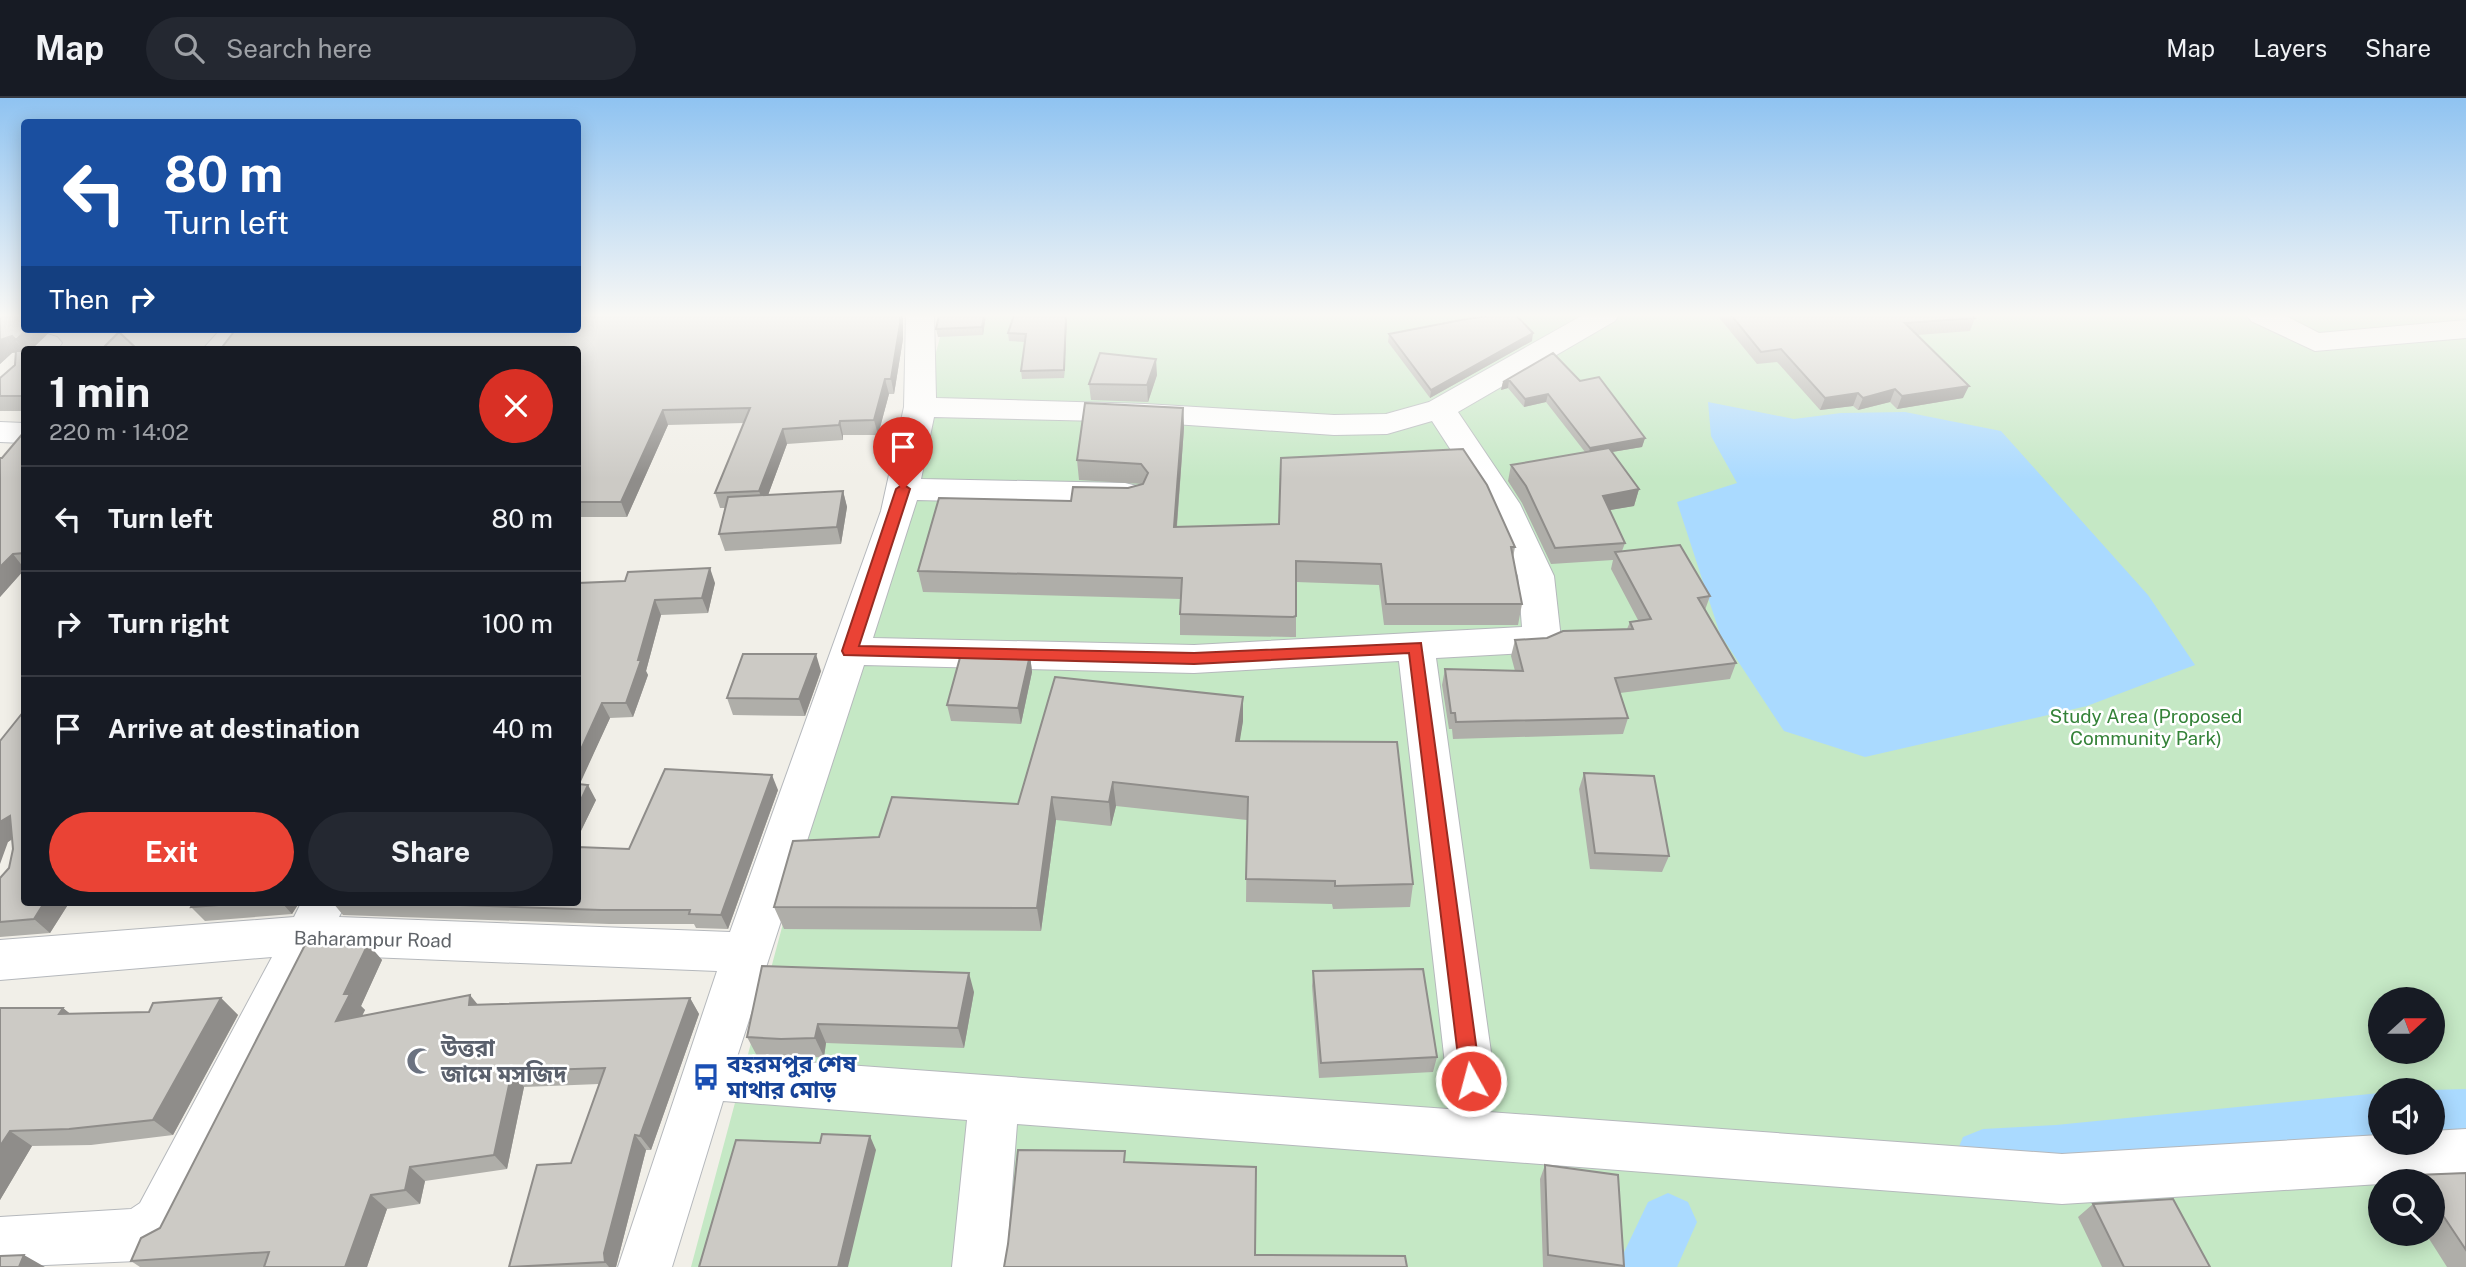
<!DOCTYPE html>
<meta charset="utf-8">
<style>
:root{--surface:#171b24;--page:#242831;--text:#f1f3f6;--muted:#9ea1a6;--line:#363941;--accent:#ea4335}
body{margin:0;font-family:"Public Sans","Noto Sans Bengali",sans-serif;background:var(--page);color:var(--text);height:100vh;display:flex;flex-direction:column;font-size:26px;white-space:nowrap}
*{box-sizing:border-box;margin:0}
p{font-size:23px;color:var(--muted)}
.icon{flex:none;width:38px;height:38px;fill:none;stroke:currentColor;stroke-width:2;stroke-linecap:round;stroke-linejoin:round}
.map{position:relative;flex:1;overflow:hidden}
.sheet{position:absolute;left:21px;top:248px;width:560px;height:560px;display:flex;flex-direction:column;background:var(--surface);border-radius:7px;box-shadow:0 4px 18px #0003}
.sheet>*{flex:none}
.hud{position:absolute;left:21px;top:21px;width:560px;height:214px;border-radius:7px;box-shadow:0 4px 18px #0003;background:#1a4fa0;color:#fff;overflow:hidden}
.needle{width:46px;rotate:69deg}
.fabs{position:absolute;left:2368px;top:889px;display:grid;gap:14px}
.fabs a{display:grid;place-items:center;width:77px;height:77px;border-radius:50%;background:var(--surface);box-shadow:0 4px 18px #0003;font-size:35px}
.pin{position:absolute;display:grid;place-items:center;width:60px;height:60px;color:#fff;margin:-72px -30px;border-radius:50% 50% 50% 0;rotate:-45deg;box-shadow:0 0 7px #0007}
.pin .icon{rotate:45deg}
.me{position:absolute;width:77px;margin:-38px;rotate:353deg;stroke-linejoin:round;filter:drop-shadow(0 0 5px #0008)}
.turn{display:flex;align-items:center;gap:24px;height:147px;padding:0 28px;font-size:32px}
.turn .icon{width:91px;height:91px;stroke-width:2.5}
.turn b{display:block;font-size:49px;line-height:60px}
.then{display:flex;align-items:center;height:66px;padding:0 28px;background:#0003;gap:14px;font-size:26px}
.round{display:grid;place-items:center;flex:none;width:74px;height:74px;border-radius:37px;background:var(--page)}
.head{display:flex;align-items:center;justify-content:space-between;height:119px;padding:0 28px}
h1{font-size:42px;font-weight:700;line-height:52px}
.action{display:flex;gap:14px;margin-top:auto;padding:14px 28px}
.action a{flex:1;height:80px;border-radius:42px;background:var(--accent);color:#fff;font-size:28px;font-weight:700;line-height:80px;text-align:center}
.action a+a{background:var(--page);color:var(--text)}
ul{padding:0;list-style:none}
li{display:flex;align-items:center;gap:21px;height:105px;padding:0 28px;border-top:2px solid var(--line)}
li div{flex:1}
li b{display:block;font-size:26px}
li em{font-style:normal}
header{display:flex;align-items:center;gap:42px;box-sizing:border-box;height:98px;padding:0 35px;background:var(--surface);border-bottom:2px solid var(--line)}
header strong{font-size:33px}
nav{display:flex;gap:38px;margin-inline-start:auto;font-size:24px}
.search{width:490px;height:63px;background:var(--page);display:flex;align-items:center;gap:18px;box-sizing:border-box;padding:0 24px;border-radius:38px;color:var(--muted);font-size:26px}
.map>svg:first-child{display:block}
.green{fill:#c5e8c5;fill-rule:evenodd}
.water{fill:#aadaff}
.lines{fill:none;stroke-linecap:round;stroke-linejoin:round}
.canal{fill:#aadaff;fill-rule:evenodd}
.minor-casing{stroke:#b5b8bc;stroke-width:2}
.minor{fill:#fff;fill-rule:evenodd}
.wall{fill:#afaea9}
.shaded-wall{fill:#8f8d8a}
.building{fill:#cccac5;stroke:#8f8d8a;stroke-width:2}
.route{fill:#ea4335;stroke:#982c22;stroke-width:2}
.labels{text-anchor:middle;stroke-width:5;stroke-linejoin:round;paint-order:stroke}
.park-label{font-size:19px;fill:#348238;stroke:#fff}
.street-label{font-size:19px;fill:#5f6368;stroke:#fff}
.near-worship-label{font-size:23px;font-weight:bold;fill:#5b616d;stroke:#fff;text-anchor:start}
.near-transit-label{font-size:23px;font-weight:bold;fill:#164399;stroke:#fff;text-anchor:start}
</style>
<header>
<strong>Map</strong>
<div class="search"><svg class="icon" aria-label="search" viewBox="0 0 24 24"><circle cx="10" cy="10" r="6"/><path d="M15 15l6 6"/></svg>Search here</div>
<nav><a>Map</a><a>Layers</a><a>Share</a></nav>
</header>
<div class="map">
<svg width="2466" height="1169" viewBox="0 0 2466 1169">
<rect width="100%" height="100%" fill="#f1efe8"/>
<path class="green" d="M 946,217 L 2466,217 L 2466,1169 L 691,1169 ZM 2380,901 L 2432,901 L 2432,954 L 2380,954 ZM 2380,992 L 2432,992 L 2432,1045 L 2380,1045 ZM 2380,1083 L 2432,1083 L 2432,1136 L 2380,1136 Z"/>
<path class="water" d="M 1708,304 L 1794,321 L 1841,315 L 1905,314 L 2001,333 L 2148,497 L 2195,567 L 2087,608 L 1865,659 L 1784,633 L 1720,536 L 1677,404 L 1737,385 L 1711,338 Z"/>
<g class="lines">
<path class="canal" d="M 2466,991 L 2466,1043 L 2432,1044 L 2432,992 Z
M 2380,995 L 2380,1045 L 2385,1045 L 2380,1047 L 2056,1081 L 1983,1085 L 1963,1077 L 1955,1058 L 1963,1039 L 1983,1031 L 2056,1027 Z
M 1668,1095 L 1688,1104 L 1697,1124 L 1677,1169 L 1617,1169 L 1648,1104 Z"/>
<defs>
<path id="minor" d="M 906,217 L 934,217 L 936,300 L 1145,306 L 1334,317 L 1386,316 L 1429,304 L 1583,217 L 1619,217 L 1615,223 L 1458,314 L 1520,406 L 1554,478 L 1561,541 L 1555,550 L 1542,554 L 1436,560 L 1495,983 L 1488,999 L 1471,1006 L 1454,999 L 1447,983 L 1399,563 L 1194,575 L 864,567 L 737,959 L 2062,1056 L 2380,1037 L 2380,1045 L 2432,1045 L 2432,1033 L 2466,1031 L 2466,1081 L 2380,1083 L 2380,1086 L 2062,1106 L 1017,1026 L 1006,1169 L 952,1169 L 967,1022 L 723,1003 L 672,1169 L 618,1169 L 717,873 L 320,857 L 178,1143 L 137,1163 L 0,1169 L 0,1119 L 131,1111 L 140,1105 L 272,859 L 0,882 L 0,842 L 294,819 L 301,805 L 346,805 L 339,819 L 730,834 L 881,413 L 904,309 ZM 934,319 L 1145,324 L 1334,337 L 1387,336 L 1432,323 L 1486,406 L 1518,478 L 1522,529 L 1194,547 L 873,540 L 917,402 L 1125,407 L 1137,404 L 1142,396 L 1137,388 L 1125,385 L 921,381 Z
M 2247,217 L 2284,217 L 2319,235 L 2466,222 L 2466,240 L 2315,253 L 2251,223 Z
M 221,231 L 252,231 L 233,252 L 202,252 Z
M 47,236 L 57,239 L 62,245 L 57,252 L 24,253 L 37,239 Z
M 0,324 L 24,325 L 24,345 L 0,344 Z"/>
</defs>
<use href="#minor" class="minor-casing"/>
<use href="#minor" class="minor"/>
</g>
<path class="wall" d="M 0,217 L 24,252 L 24,313 L 0,313 L 0,280 L 15,267 L 15,255 L 12,255 L 0,266 Z
M 986,217 L 983,237 L 938,239 L 936,231 Z
M 1067,217 L 1064,280 L 1022,281 L 1021,273 L 1025,244 L 1009,243 L 1008,235 Z
M 1717,217 L 1973,217 L 1975,220 L 1970,233 L 1917,237 L 1963,300 L 1897,311 L 1890,304 L 1858,312 L 1853,308 L 1820,312 L 1777,264 L 1757,266 Z
M 903,221 L 903,241 L 894,296 L 889,296 L 878,337 L 843,337 L 843,342 L 787,346 L 768,397 L 843,393 L 847,409 L 841,446 L 725,453 L 719,436 L 725,410 L 720,410 L 715,395 L 744,325 L 668,327 L 627,419 L 578,419 L 578,252 Z
M 1389,236 L 1532,243 L 1430,300 L 1388,244 Z
M 1553,255 L 1580,283 L 1645,340 L 1642,349 L 1612,354 L 1639,391 L 1634,408 L 1609,412 L 1625,445 L 1622,453 L 1710,498 L 1705,512 L 1736,565 L 1730,581 L 1620,595 L 1628,620 L 1623,636 L 1453,641 L 1452,631 L 1449,631 L 1442,587 L 1445,571 L 1515,573 L 1511,558 L 1515,542 L 1547,540 L 1627,531 L 1630,524 L 1638,522 L 1611,471 L 1613,462 L 1551,466 L 1522,405 L 1508,383 L 1511,367 L 1585,354 L 1546,304 L 1524,309 L 1508,290 L 1501,292 L 1503,284 Z
M 1157,277 L 1148,304 L 1091,302 L 1089,286 Z
M 1183,310 L 1184,330 L 1177,429 L 1515,449 L 1513,460 L 1522,506 L 1518,527 L 1384,527 L 1379,487 L 1296,484 L 1296,539 L 1292,539 L 1180,537 L 1180,516 L 1181,501 L 923,494 L 918,473 L 1071,403 L 1142,386 L 1079,382 L 1077,362 Z
M 24,334 L 24,472 L 0,499 L 2,360 Z
M 578,485 L 715,485 L 708,515 L 661,517 L 646,573 L 648,577 L 633,619 L 610,620 L 579,686 L 596,702 L 578,739 Z
M 1030,557 L 1032,574 L 1021,626 L 951,623 L 947,607 Z
M 821,573 L 805,618 L 733,617 L 727,600 Z
M 24,613 L 24,805 L 69,805 L 50,835 L 0,839 L 0,780 L 9,770 L 13,751 L 12,741 L 8,744 Z
M 1243,623 L 1239,643 L 1413,786 L 1410,809 L 1333,811 L 1332,806 L 1246,804 L 1247,722 L 1116,708 L 1111,728 L 1056,722 L 1041,833 L 784,831 L 774,809 L 879,739 L 1018,706 Z
M 1584,675 L 1669,758 L 1662,774 L 1590,771 L 1579,691 Z
M 778,692 L 728,831 L 696,830 L 694,826 L 609,826 L 343,817 L 333,805 L 578,805 L 629,751 Z
M 193,805 L 299,805 L 292,816 L 205,823 L 191,809 Z
M 368,846 L 382,862 L 361,908 L 365,912 L 362,918 L 478,907 L 690,900 L 699,916 L 651,1052 L 646,1052 L 616,1169 L 509,1169 L 571,1065 L 599,986 L 524,989 L 507,1071 L 425,1083 L 420,1106 L 387,1111 L 367,1169 L 140,1169 L 131,1163 L 160,1130 Z
M 1313,873 L 1437,959 L 1433,974 L 1319,980 L 1312,888 Z
M 974,894 L 964,950 L 826,945 L 824,959 L 790,960 L 757,958 L 747,939 Z
M 221,900 L 238,917 L 173,1037 L 91,1047 L 32,1048 L 0,1102 L 0,910 L 63,910 L 70,916 L 149,914 Z
M 1545,1067 L 1624,1168 L 1624,1169 L 1543,1169 L 1540,1081 Z
M 2466,1075 L 2466,1169 L 2447,1169 L 2426,1136 L 2432,1136 L 2432,1083 L 2408,1083 L 2417,1077 Z
M 2093,1106 L 2210,1169 L 2102,1169 L 2078,1119 Z"/>
<path class="shaded-wall" d="M 900,217 L 903,217 L 903,241 L 894,296 L 891,281 Z
M 984,217 L 986,217 L 983,237 L 982,229 Z
M 1066,217 L 1067,217 L 1064,280 L 1064,272 Z
M 27,231 L 53,231 L 31,252 L 24,252 L 24,254 L 16,242 Z
M 1533,235 L 1532,243 L 1430,300 L 1431,292 Z
M 12,238 L 23,252 L 12,255 L 0,266 L 0,242 Z
M 1156,261 L 1157,277 L 1148,304 L 1147,287 Z
M 885,281 L 889,296 L 878,337 L 874,322 Z
M 1509,282 L 1508,290 L 1501,292 L 1503,284 Z
M 1969,288 L 1963,300 L 1897,311 L 1902,298 Z
M 1895,291 L 1890,304 L 1858,312 L 1863,300 Z
M 1858,295 L 1853,308 L 1820,312 L 1825,300 Z
M 1548,296 L 1546,304 L 1524,309 L 1525,301 Z
M 1183,310 L 1184,330 L 1175,450 L 1174,429 Z
M 663,312 L 668,327 L 627,419 L 621,404 Z
M 840,323 L 843,337 L 843,342 L 839,327 Z
M 783,331 L 787,346 L 764,408 L 759,393 Z
M 1645,340 L 1642,349 L 1588,358 L 1590,350 Z
M 1639,391 L 1634,408 L 1599,414 L 1603,398 Z
M 843,393 L 847,409 L 841,446 L 837,429 Z
M 13,456 L 24,470 L 24,472 L 0,499 L 0,469 Z
M 710,470 L 715,485 L 708,515 L 702,500 Z
M 655,502 L 661,517 L 646,573 L 648,577 L 633,619 L 626,605 Z
M 816,556 L 821,573 L 805,618 L 799,601 Z
M 1030,557 L 1032,574 L 1021,626 L 1018,610 Z
M 1243,599 L 1243,623 L 1236,667 L 1236,643 Z
M 602,605 L 610,620 L 578,690 L 578,658 Z
M 772,677 L 778,692 L 728,831 L 721,817 Z
M 1113,684 L 1116,708 L 1111,728 L 1109,704 Z
M 588,687 L 596,702 L 578,739 L 578,708 Z
M 1052,699 L 1056,722 L 1041,833 L 1037,810 Z
M 10,718 L 24,733 L 8,744 L 0,766 L 0,724 Z
M 44,805 L 69,805 L 50,835 L 34,821 Z
M 282,805 L 299,805 L 292,816 Z
M 368,846 L 382,862 L 361,908 L 365,912 L 351,939 L 336,923 L 344,896 Z
M 969,875 L 974,894 L 964,950 L 958,930 Z
M 470,897 L 483,913 L 469,907 Z
M 221,900 L 238,917 L 173,1037 L 153,1022 Z
M 690,900 L 699,916 L 651,1052 L 640,1038 Z
M 63,910 L 83,926 L 59,916 Z
M 818,926 L 826,945 L 824,959 L 815,940 Z
M 512,973 L 524,989 L 507,1071 L 494,1057 Z
M 10,1033 L 32,1048 L 0,1102 L 0,1048 Z
M 635,1037 L 646,1052 L 616,1169 L 609,1169 L 605,1164 L 604,1155 Z
M 870,1038 L 876,1052 L 848,1169 L 838,1169 Z
M 410,1069 L 425,1083 L 420,1106 L 405,1092 Z
M 371,1097 L 387,1111 L 367,1169 L 345,1169 Z
M 24,1157 L 45,1169 L 19,1169 Z"/>
<path class="building" d="M 0,217 L 24,217 L 24,231 L 27,231 L 16,242 L 12,238 L 0,242 Z
M 578,217 L 900,217 L 900,226 L 891,281 L 885,281 L 874,322 L 840,323 L 839,327 L 783,331 L 759,393 L 715,395 L 750,310 L 663,312 L 621,404 L 578,404 L 578,252 L 220,252 L 236,231 L 578,231 Z
M 939,217 L 984,217 L 982,229 L 936,231 Z
M 1014,217 L 1066,217 L 1064,272 L 1021,273 L 1026,236 L 1008,235 Z
M 1493,217 L 1516,217 L 1533,235 L 1431,292 L 1389,236 L 1461,222 Z
M 1731,217 L 1973,217 L 1975,220 L 1905,225 L 1969,288 L 1902,298 L 1895,291 L 1863,300 L 1858,295 L 1825,300 L 1781,251 L 1761,254 Z
M 119,234 L 138,252 L 101,252 Z
M 16,253 L 24,253 L 24,298 L 0,298 L 0,280 L 15,267 Z
M 1100,255 L 1156,261 L 1147,287 L 1089,286 Z
M 1553,255 L 1580,283 L 1599,279 L 1645,340 L 1590,350 L 1548,296 L 1525,301 L 1509,282 L 1503,284 Z
M 1085,305 L 1183,310 L 1174,429 L 1279,426 L 1281,360 L 1463,351 L 1487,387 L 1515,449 L 1511,449 L 1522,506 L 1386,506 L 1381,466 L 1296,463 L 1296,518 L 1293,519 L 1180,516 L 1182,480 L 918,473 L 939,400 L 1071,403 L 1073,389 L 1128,390 L 1143,386 L 1148,375 L 1141,366 L 1077,362 Z
M 24,334 L 24,455 L 13,456 L 0,469 L 0,360 L 2,360 Z
M 1609,350 L 1639,391 L 1603,398 L 1625,445 L 1555,450 L 1526,388 L 1511,367 Z
M 843,393 L 837,429 L 719,436 L 728,399 Z
M 1680,447 L 1710,498 L 1698,500 L 1736,565 L 1615,580 L 1628,620 L 1456,624 L 1455,615 L 1451,615 L 1445,571 L 1523,573 L 1515,542 L 1547,540 L 1563,533 L 1633,531 L 1630,524 L 1651,521 L 1615,454 Z
M 710,470 L 702,500 L 655,502 L 638,562 L 641,562 L 626,605 L 602,605 L 578,658 L 578,485 L 625,483 L 628,474 Z
M 743,556 L 816,556 L 799,601 L 727,600 Z
M 961,556 L 1030,557 L 1018,610 L 947,607 Z
M 1055,579 L 1243,599 L 1236,643 L 1397,644 L 1413,786 L 1335,788 L 1335,783 L 1246,781 L 1248,699 L 1113,684 L 1109,704 L 1052,699 L 1037,810 L 774,809 L 793,743 L 879,739 L 892,699 L 1018,706 Z
M 24,613 L 24,805 L 44,805 L 34,821 L 0,824 L 0,780 L 9,770 L 13,751 L 10,718 L 0,724 L 0,643 Z
M 665,671 L 772,677 L 721,817 L 689,816 L 690,812 L 601,812 L 404,805 L 578,805 L 578,749 L 629,751 Z
M 1584,675 L 1654,678 L 1669,758 L 1595,755 Z
M 578,686 L 588,687 L 578,708 Z
M 193,805 L 245,805 L 191,809 Z
M 307,843 L 368,846 L 344,896 L 350,896 L 336,923 L 470,897 L 469,907 L 690,900 L 640,1038 L 635,1037 L 604,1155 L 605,1164 L 509,1169 L 537,1067 L 571,1065 L 605,970 L 512,973 L 494,1057 L 410,1069 L 405,1092 L 371,1097 L 345,1169 L 264,1169 L 269,1154 L 131,1163 L 141,1140 L 160,1130 Z
M 762,868 L 969,875 L 958,930 L 818,926 L 815,940 L 781,941 L 747,939 Z
M 1423,871 L 1437,959 L 1321,965 L 1313,873 Z
M 221,900 L 153,1022 L 69,1031 L 10,1033 L 0,1048 L 0,910 L 63,910 L 59,916 L 149,914 L 153,905 Z
M 822,1036 L 870,1038 L 838,1169 L 699,1169 L 736,1042 L 820,1045 Z
M 1018,1052 L 1125,1053 L 1124,1064 L 1256,1069 L 1255,1157 L 1405,1158 L 1407,1169 L 1004,1169 L 1008,1146 Z
M 1545,1067 L 1618,1077 L 1624,1168 L 1548,1157 Z
M 2466,1075 L 2466,1152 L 2432,1101 L 2432,1083 L 2421,1083 L 2417,1077 Z
M 2173,1101 L 2210,1169 L 2124,1169 L 2093,1106 Z
M 24,1157 L 19,1169 L 0,1169 L 0,1158 Z"/>
<linearGradient id="sky" x2="0" y2="1"><stop stop-color="#8fc3f1"/><stop offset="0.57" stop-color="#f9f8f5"/><stop offset="1" stop-color="#f9f8f5" stop-opacity="0"/></linearGradient>
<rect width="2466" height="381" fill="url(#sky)"/>
<path class="route" d="M 903,386 L 910,391 L 859,548 L 1194,555 L 1421,545 L 1481,983 L 1478,989 L 1471,992 L 1464,989 L 1461,983 L 1409,555 L 1194,566 L 844,557 L 842,553 L 896,391 Z"/>
<defs>
<symbol id="mosque-bare" viewBox="-9 -9 18 18"><path d="M3.5-4.9A6 6 0 1 0 3.5 4.9A5 5 0 1 1 3.5-4.9Z" fill="#6b7280" stroke="#fff" stroke-width="2.5" paint-order="stroke"/></symbol>
<symbol id="bus-bare" viewBox="-9 -9 18 18"><path d="M-5-6H5V4H4V6H2V4H-2V6H-4V4H-5ZM-3.5-4V0h7V-4ZM-3.5 1.2v1.5H-2V1.2ZM2 1.2v1.5H3.5V1.2Z" fill="#1a4fb4" stroke="#fff" stroke-width="2.5" paint-order="stroke"/></symbol>
</defs>
<g fill-rule="evenodd">
<use href="#mosque-bare" x="401" y="944" width="38" height="38"/>
<use href="#bus-bare" x="687" y="960" width="38" height="38"/>
</g>
<g class="labels">
<g class="park-label">
<text x="2146" y="625">Study Area (Proposed<tspan x="2146" dy="22">Community Park)</tspan></text>
</g>
<g class="street-label">
<text transform="translate(373 841) rotate(1)" y="7">Baharampur Road</text>
</g>
<g class="near-worship-label">
<text x="441" y="958">উত্তরা<tspan x="441" dy="26">জামে মসজিদ</tspan></text>
</g>
<g class="near-transit-label">
<text x="727" y="974">বহরমপুর শেষ<tspan x="727" dy="26">মাথার মোড়</tspan></text>
</g>
</g>
</svg>
<div class="fabs">
<a><svg class="needle" viewBox="-14 -14 28 28"><path d="M0-13l5 13h-10z" fill="#e53935"/><path d="M0 13l5-13h-10z" fill="#9ea1a6"/></svg></a>
<a><svg class="icon" aria-label="sound" viewBox="0 0 24 24"><path d="M4 9h4l5-4v14l-5-4H4zM17 9q2 3 0 6"/></svg></a>
<a><svg class="icon" aria-label="search" viewBox="0 0 24 24"><circle cx="10" cy="10" r="6"/><path d="M15 15l6 6"/></svg></a>
</div>
<div class="pin" style="left:903px;top:391px;background:#d93025"><svg class="icon" aria-label="arrive" viewBox="0 0 24 24"><path d="M6 21V4h12l-3 4 3 4H6"/></svg></div>
<svg class="me" style="left:1471px;top:983px" viewBox="-20 -20 40 40"><circle r="17" fill="#ea4335" stroke="#fff" stroke-width="3"/><path d="M0-11L8 9 0 5-8 9z" fill="#fff"/></svg>
<div class="hud">
<div class="turn"><svg class="icon" aria-label="left" viewBox="0 0 24 24"><path d="M17 20v-9H6M10 6l-5 5 5 5"/></svg><div><b>80 m</b>Turn left</div></div>
<div class="then">Then<svg class="icon" aria-label="right" viewBox="0 0 24 24"><path d="M7 20v-9h11M14 6l5 5-5 5"/></svg></div>
</div>
<section class="sheet">
<div class="head"><div><h1>1 min</h1><p>220 m · 14:02</p></div><a class="round" style="background:#d93025;color:#fff"><svg class="icon" aria-label="close" viewBox="0 0 24 24"><path d="M6 6l12 12M18 6L6 18"/></svg></a></div>
<ul>
<li><svg class="icon" aria-label="left" viewBox="0 0 24 24"><path d="M17 20v-9H6M10 6l-5 5 5 5"/></svg><div><b>Turn left</b></div><em>80 m</em></li>
<li><svg class="icon" aria-label="right" viewBox="0 0 24 24"><path d="M7 20v-9h11M14 6l5 5-5 5"/></svg><div><b>Turn right</b></div><em>100 m</em></li>
<li><svg class="icon" aria-label="arrive" viewBox="0 0 24 24"><path d="M6 21V4h12l-3 4 3 4H6"/></svg><div><b>Arrive at destination</b></div><em>40 m</em></li>
</ul>
<div class="action"><a>Exit</a><a>Share</a></div>
</section>
</div>
